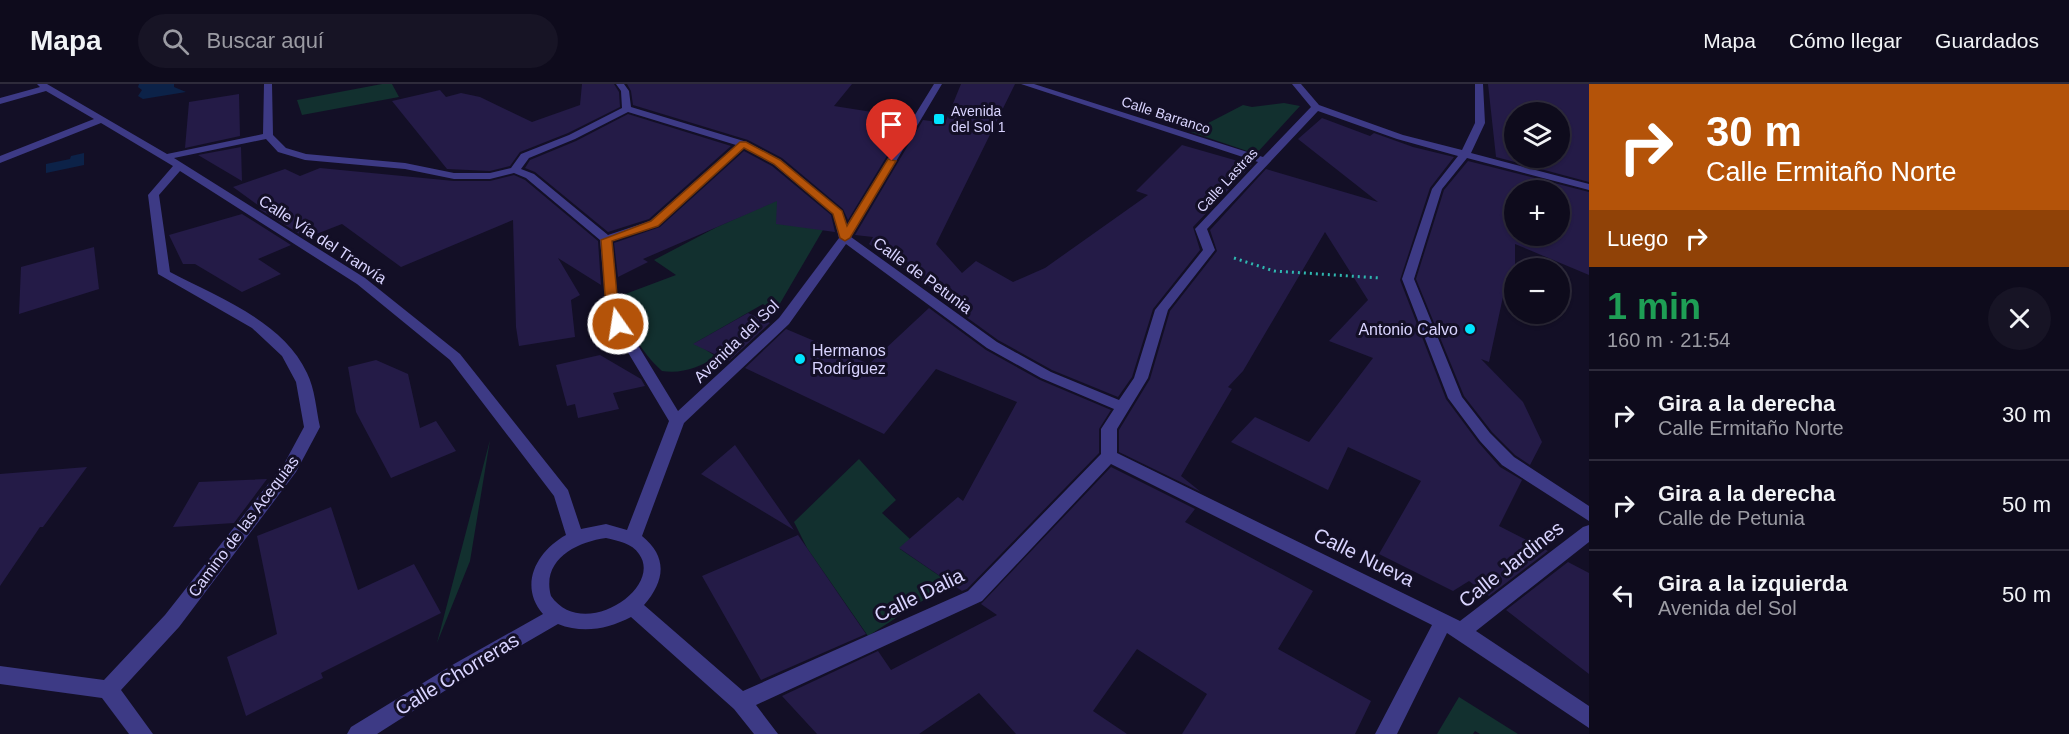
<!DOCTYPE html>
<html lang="es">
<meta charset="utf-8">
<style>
:root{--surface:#0e0b1c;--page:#171425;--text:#f1f3f6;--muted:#9b9ba3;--line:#2e2b3b}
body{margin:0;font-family:Helvetica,sans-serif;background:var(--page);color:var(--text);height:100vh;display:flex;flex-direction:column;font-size:22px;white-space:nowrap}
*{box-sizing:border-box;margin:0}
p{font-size:20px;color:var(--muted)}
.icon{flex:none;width:33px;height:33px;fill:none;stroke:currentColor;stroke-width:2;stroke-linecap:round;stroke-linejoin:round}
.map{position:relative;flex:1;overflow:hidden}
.drawer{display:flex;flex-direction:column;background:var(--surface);width:480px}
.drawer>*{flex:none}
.hud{background:#b45309;color:#fff;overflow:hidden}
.fabs{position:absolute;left:1504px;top:18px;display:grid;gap:12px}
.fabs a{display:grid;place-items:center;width:66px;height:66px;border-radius:50%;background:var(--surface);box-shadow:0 2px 4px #0004,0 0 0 2px var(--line);font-size:30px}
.pin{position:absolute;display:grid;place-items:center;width:51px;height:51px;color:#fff;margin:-62px -26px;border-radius:50% 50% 50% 0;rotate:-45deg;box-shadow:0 0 6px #0007}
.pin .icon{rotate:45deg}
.me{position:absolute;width:66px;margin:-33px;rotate:347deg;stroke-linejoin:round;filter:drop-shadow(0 0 4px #0008)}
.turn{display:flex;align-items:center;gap:21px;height:126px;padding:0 18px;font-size:27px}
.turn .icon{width:78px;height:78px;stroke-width:2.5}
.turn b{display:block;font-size:42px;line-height:51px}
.then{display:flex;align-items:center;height:57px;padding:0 18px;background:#0003;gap:12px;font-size:22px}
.round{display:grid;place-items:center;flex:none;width:63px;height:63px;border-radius:32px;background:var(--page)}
.head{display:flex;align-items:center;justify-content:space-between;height:102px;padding:0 18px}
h1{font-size:36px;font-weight:600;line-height:45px;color:#1e9e55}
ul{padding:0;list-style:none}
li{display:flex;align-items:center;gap:18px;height:90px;padding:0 18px;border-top:2px solid var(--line)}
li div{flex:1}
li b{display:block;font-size:22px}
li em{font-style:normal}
header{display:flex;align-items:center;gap:36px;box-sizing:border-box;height:84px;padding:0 30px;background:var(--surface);border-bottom:2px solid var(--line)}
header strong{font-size:28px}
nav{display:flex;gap:33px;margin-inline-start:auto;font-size:21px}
.search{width:420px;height:54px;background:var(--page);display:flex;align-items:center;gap:15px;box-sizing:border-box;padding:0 21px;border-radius:33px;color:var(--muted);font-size:22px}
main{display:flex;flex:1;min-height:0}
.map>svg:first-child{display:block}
.green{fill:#12302f}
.water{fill:#0c2248}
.building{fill:#241b47;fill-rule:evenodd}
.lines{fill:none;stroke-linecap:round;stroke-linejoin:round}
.path{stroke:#2fb8b0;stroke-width:3;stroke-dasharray:2 4;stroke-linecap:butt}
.minor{fill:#3d3a85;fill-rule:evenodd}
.route{fill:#b45309;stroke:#753606;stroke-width:1.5}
.poi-dot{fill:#00e5ff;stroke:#130f26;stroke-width:2}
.labels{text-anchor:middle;stroke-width:6;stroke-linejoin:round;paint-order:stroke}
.far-poi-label{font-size:14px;fill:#d9d4ff;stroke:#130f26;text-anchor:start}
.far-street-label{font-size:14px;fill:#d9d4ff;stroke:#130f26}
.street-label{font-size:16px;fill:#d9d4ff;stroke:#130f26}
.poi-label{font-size:16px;fill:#d9d4ff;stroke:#130f26;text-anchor:end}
.near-street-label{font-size:20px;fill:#d9d4ff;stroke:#130f26}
</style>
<header>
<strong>Mapa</strong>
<div class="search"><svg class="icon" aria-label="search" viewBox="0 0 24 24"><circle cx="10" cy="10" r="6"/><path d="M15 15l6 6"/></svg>Buscar aquí</div>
<nav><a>Mapa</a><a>Cómo llegar</a><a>Guardados</a></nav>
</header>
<main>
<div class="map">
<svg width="1589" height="650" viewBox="0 0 1589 650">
<rect width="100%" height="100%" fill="#130f26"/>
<path class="green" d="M 382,0 L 392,0 L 399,13 L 302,31 L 297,16 Z
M 1284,19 L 1300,22 L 1256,70 L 1191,48 L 1243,21 L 1252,23 Z
M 789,111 L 827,139 L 775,228 L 763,220 L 695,259 L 717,273 C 699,283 683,290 662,287 C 641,268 624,240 620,212 L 676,191 L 654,176 L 717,143 Z
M 490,356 L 470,477 L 437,559 Z
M 859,375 L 896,416 L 882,429 L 910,455 L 900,465 L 950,499 L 868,552 L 807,464 L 794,438 Z
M 1459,613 L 1518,650 L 1480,650 L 1475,647 L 1473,650 L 1437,650 Z"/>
<path class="water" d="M 139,0 L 174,0 L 174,3 L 186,8 L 143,15 L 138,12 L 142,6 L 138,3 Z
M 84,69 L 84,81 L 46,89 L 46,80 L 70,75 L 71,72 Z"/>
<path class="building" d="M 582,0 L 614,0 L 619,8 L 620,23 L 568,49 L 520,68 L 510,82 L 490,87 L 447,85 L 392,17 L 440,6 L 446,13 L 461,9 L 480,13 L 532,38 L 580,21 Z
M 627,0 L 852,0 L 834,22 L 910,34 L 848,136 L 843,125 L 782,74 L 748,56 L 633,21 L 631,7 Z
M 961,0 L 1015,0 L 936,160 L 962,189 L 976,177 L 1013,198 L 1045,184 L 1148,111 L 1136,107 L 1182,61 L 1252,81 L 1193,143 L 1200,166 L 1153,225 L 1132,293 L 1118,313 L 1052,286 L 998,256 L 940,214 L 942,213 L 938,208 L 869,160 L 873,153 L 855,151 L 923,36 L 945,39 Z
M 1488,0 L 1589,0 L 1589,98 L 1496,73 ZM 1515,28 L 1560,28 L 1560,74 L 1515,74 Z
M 239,10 L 240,52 L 185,64 L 189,18 Z
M 628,30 L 731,62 L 649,135 L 608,148 L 535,88 L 525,84 L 530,76 L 576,57 Z
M 1322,34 L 1370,52 L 1374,49 L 1413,63 L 1454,73 L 1430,104 L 1400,196 L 1446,315 L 1478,358 L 1500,383 L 1522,396 L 1499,442 L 1548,467 L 1489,512 L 1469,497 L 1453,507 L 1379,470 L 1421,397 L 1348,363 L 1328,406 L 1231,358 L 1255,333 L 1309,358 L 1373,274 L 1329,257 L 1368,216 L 1325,148 L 1243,287 L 1228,303 L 1232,305 L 1181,392 L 1201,408 L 1119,368 L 1119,346 L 1150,295 L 1170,227 L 1217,167 L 1210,146 L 1266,85 L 1378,118 L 1298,55 Z
M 241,63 L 242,97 L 198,71 Z
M 744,67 L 772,82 L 831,131 L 835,148 L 776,140 L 777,117 L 643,175 L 648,178 L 618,193 L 614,159 L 660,143 Z
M 1468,77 L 1589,108 L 1589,191 L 1515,160 L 1515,211 L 1504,208 L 1489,278 L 1481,275 L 1523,318 L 1542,358 L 1530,381 L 1515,371 L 1492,348 L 1464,312 L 1416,195 L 1444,106 ZM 1515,106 L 1560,106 L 1560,152 L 1515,152 Z
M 320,84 L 454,97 L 490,97 L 514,91 L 525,96 L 598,157 L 601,201 L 558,174 L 580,211 L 571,216 L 575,253 L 519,262 L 516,243 L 513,136 L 401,183 L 342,140 L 306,154 L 259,125 L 262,124 L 233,103 L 285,85 L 300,92 Z
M 242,130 L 291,161 L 258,175 L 281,190 L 242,208 L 195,180 L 183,180 L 169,151 Z
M 94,163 L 99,205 L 19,230 L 21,183 Z
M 929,224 L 986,266 L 1040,296 L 1111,326 L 1099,345 L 1099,369 L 967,505 L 962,507 L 899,464 L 958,413 L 963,417 L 1017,318 L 936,285 L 884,350 L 745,284 L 786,245 L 869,280 Z
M 748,229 L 770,239 L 729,277 L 693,260 Z
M 600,271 L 641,295 L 645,302 L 613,309 L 619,325 L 578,334 L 575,320 L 567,322 L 556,281 Z
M 376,276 L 408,290 L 420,344 L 436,337 L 456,367 L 391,394 L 356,328 L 348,283 Z
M 735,361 L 794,446 L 701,390 Z
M 87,383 L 43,443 L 40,443 L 0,502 L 0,390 Z
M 1111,383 L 1195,425 L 1185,438 L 1313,507 L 1278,565 L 1371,617 L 1355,650 L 1182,650 L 1207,610 L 1137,565 L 1093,627 L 1127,650 L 1016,650 L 979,609 L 919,650 L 817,650 L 782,612 L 878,567 L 891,586 L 997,531 L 981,520 Z
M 267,395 L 234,439 L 173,443 L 199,398 Z
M 331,423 L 358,506 L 414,480 L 441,529 L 321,589 L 323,594 L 246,632 L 227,573 L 277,550 L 257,452 Z
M 798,451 L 866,550 L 761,596 L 702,492 Z
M 1568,478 L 1589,489 L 1589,590 L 1506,526 Z"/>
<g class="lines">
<path class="path" d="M 1234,174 L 1274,187 L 1380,194"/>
<path class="minor" d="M 37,0 L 47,0 L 167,70 L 263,50 L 264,0 L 272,0 L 273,51 L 286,64 L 306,70 L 405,79 L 454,89 L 490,89 L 511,84 L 521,70 L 569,51 L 622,24 L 621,7 L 616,0 L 624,0 L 629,7 L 631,23 L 747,58 L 781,76 L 842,127 L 847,141 L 934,0 L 942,0 L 851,153 L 997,258 L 1051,288 L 1119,316 L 1134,294 L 1155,226 L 1203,166 L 1195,145 L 1258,78 L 1021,0 L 1034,0 L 1263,73 L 1311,23 L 1292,0 L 1301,0 L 1319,21 L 1403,51 L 1462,66 L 1475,39 L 1475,0 L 1483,0 L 1485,39 L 1471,69 L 1589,100 L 1589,106 L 1467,74 L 1442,105 L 1414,195 L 1462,313 L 1490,349 L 1514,373 L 1589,422 L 1589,437 L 1502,381 L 1480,357 L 1448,314 L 1402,195 L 1432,105 L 1458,72 L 1397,55 L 1318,27 L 1207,145 L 1215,166 L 1168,226 L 1148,294 L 1117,345 L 1117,369 L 1460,537 L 1583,443 L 1589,441 L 1589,458 L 1476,547 L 1589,622 L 1589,644 L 1447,549 L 1397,650 L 1375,650 L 1432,541 L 1111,380 L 982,517 L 756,621 L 778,650 L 754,650 L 734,625 L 631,533 C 608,545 583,550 558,540 L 468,592 L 377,650 L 347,650 L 351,643 L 454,580 L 543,530 C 518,501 537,467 566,451 L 554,412 L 450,276 L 357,200 L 180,87 L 159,111 L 170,188 C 217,213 283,237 307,289 C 315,305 316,325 320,343 L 296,388 L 179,543 L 121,606 L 153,650 L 129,650 L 102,614 L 0,600 L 0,582 L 104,596 L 165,531 L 284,380 L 304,343 L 296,298 L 282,272 L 252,244 L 158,190 L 148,111 L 173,82 L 101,39 L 0,79 L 0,72 L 94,35 L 46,7 L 0,20 L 0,14 L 40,3 ZM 628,28 L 736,61 L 650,137 L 608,151 L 534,90 L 521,85 L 529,74 L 575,55 ZM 266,55 L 278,68 L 305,76 L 405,85 L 454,95 L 490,95 L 514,89 L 526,94 L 600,156 L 605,211 L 611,240 L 669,337 L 627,446 L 606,440 L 581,445 L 568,406 L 460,270 L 365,194 L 174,74 ZM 744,64 L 773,80 L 833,130 L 839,154 L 779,234 L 678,327 L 625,240 L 617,211 L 612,157 L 658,141 ZM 846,160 L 987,264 L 1041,294 L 1114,325 L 1101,345 L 1101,370 L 968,507 L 743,607 L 644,521 C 665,497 668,473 642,452 L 684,339 L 789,240 ZM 606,454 C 618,457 632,459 639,470 C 664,504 583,558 551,512 C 541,476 576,458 606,454 Z"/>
</g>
<path class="route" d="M 740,58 L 746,58 L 780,76 L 842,127 L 847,142 L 888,75 L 896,77 L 850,154 L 845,157 L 840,154 L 833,130 L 774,80 L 744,64 L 658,142 L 612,157 L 617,211 L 624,240 L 622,242 L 613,242 L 605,211 L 601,156 L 651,137 Z"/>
<g class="poi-dot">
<rect x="933" y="29" width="12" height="12" rx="3"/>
<circle cx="1470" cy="245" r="6"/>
<circle cx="800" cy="275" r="6"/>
</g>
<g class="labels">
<g class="far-poi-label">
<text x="951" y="32">Avenida<tspan x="951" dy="16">del Sol 1</tspan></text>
</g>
<g class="far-street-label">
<text transform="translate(1166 31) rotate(18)" y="5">Calle Barranco</text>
<text transform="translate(1227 96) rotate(-47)" y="5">Calle Lastras</text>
</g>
<g class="street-label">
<text transform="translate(323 155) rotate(33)" y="6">Calle Vía del Tranvía</text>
<text transform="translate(923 191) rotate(36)" y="6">Calle de Petunia</text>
<text transform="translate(736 257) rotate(-44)" y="6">Avenida del Sol</text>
<text transform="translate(243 442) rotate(-53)" y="6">Camino de las Acequias</text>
</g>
<g class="poi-label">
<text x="1458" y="251">Antonio Calvo</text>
<text x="812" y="272" text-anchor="start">Hermanos<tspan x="812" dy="18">Rodríguez</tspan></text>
</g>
<g class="near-street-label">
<text transform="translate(1364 473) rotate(26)" y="7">Calle Nueva</text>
<text transform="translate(1511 480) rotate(-38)" y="7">Calle Jardines</text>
<text transform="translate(919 511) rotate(-26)" y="7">Calle Dalia</text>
<text transform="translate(457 590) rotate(-31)" y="7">Calle Chorreras</text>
</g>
</g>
</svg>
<div class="fabs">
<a><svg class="icon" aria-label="layers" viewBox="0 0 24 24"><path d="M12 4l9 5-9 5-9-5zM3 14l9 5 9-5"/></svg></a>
<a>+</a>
<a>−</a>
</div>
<div class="pin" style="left:892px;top:77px;background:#d93025"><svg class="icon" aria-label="arrive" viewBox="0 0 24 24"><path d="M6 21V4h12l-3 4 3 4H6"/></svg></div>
<svg class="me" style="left:618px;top:240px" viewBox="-20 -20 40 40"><circle r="17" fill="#b45309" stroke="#fff" stroke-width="3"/><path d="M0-11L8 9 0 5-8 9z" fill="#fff"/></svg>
</div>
<section class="drawer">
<div class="hud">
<div class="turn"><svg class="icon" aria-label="right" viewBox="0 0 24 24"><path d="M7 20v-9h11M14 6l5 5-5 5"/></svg><div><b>30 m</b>Calle Ermitaño Norte</div></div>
<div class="then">Luego<svg class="icon" aria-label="right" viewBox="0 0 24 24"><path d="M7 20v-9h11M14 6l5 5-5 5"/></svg></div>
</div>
<div class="head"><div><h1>1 min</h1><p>160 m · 21:54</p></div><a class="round"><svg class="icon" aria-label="close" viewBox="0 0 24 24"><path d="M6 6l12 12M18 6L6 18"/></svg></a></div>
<ul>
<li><svg class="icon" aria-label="right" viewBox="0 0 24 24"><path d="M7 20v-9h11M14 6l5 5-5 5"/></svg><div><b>Gira a la derecha</b><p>Calle Ermitaño Norte</p></div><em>30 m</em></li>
<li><svg class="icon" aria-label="right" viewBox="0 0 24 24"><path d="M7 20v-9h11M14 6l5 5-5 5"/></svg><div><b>Gira a la derecha</b><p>Calle de Petunia</p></div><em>50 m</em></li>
<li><svg class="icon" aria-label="left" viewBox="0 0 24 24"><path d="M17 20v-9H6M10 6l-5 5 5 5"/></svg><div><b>Gira a la izquierda</b><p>Avenida del Sol</p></div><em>50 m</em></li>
</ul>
</section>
</main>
